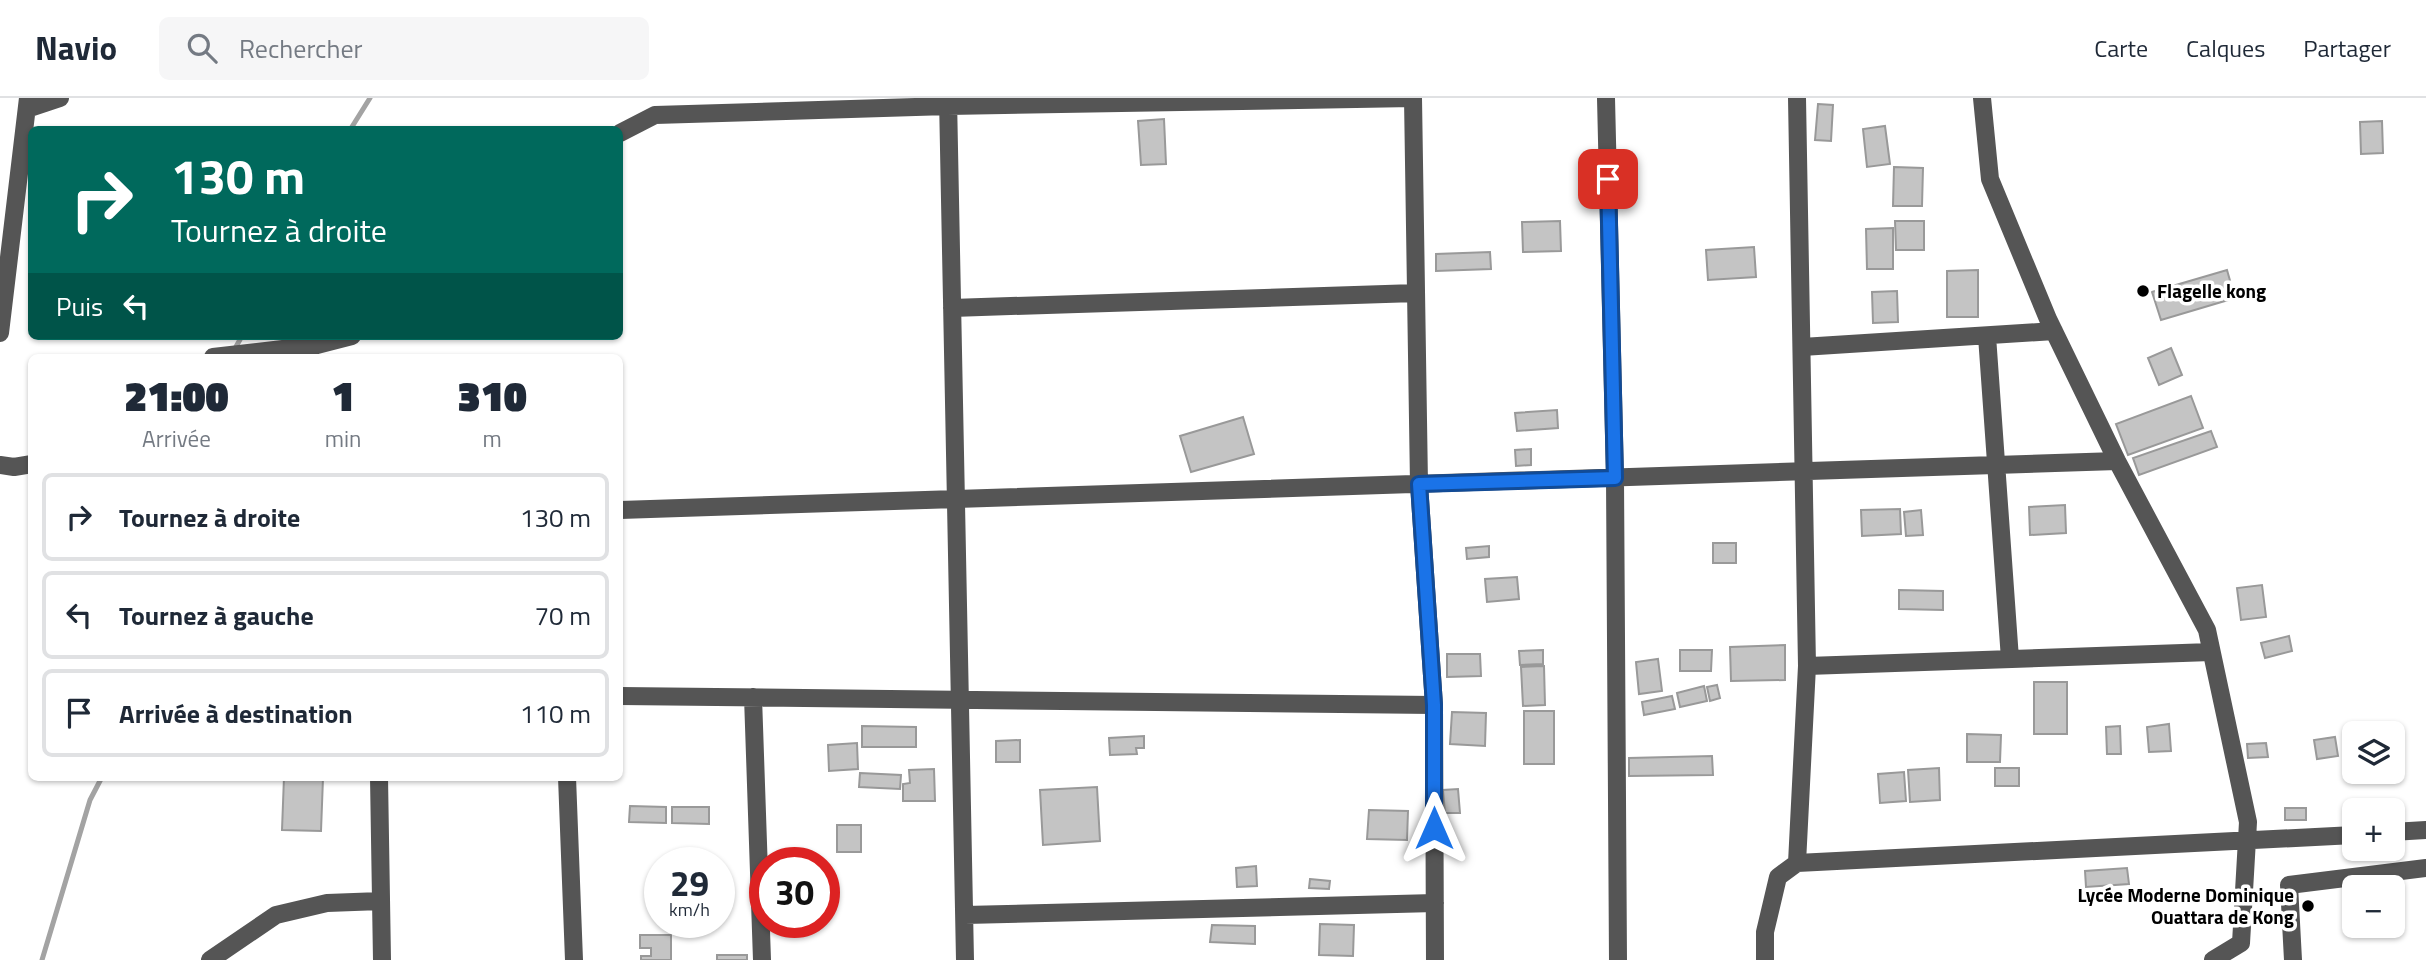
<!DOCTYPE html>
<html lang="fr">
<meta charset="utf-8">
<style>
:root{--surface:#fff;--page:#f6f6f7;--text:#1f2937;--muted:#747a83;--line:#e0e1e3}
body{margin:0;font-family:"Titillium Web",sans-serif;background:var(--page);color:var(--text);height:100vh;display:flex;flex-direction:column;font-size:26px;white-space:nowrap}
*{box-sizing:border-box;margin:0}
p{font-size:23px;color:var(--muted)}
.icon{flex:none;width:38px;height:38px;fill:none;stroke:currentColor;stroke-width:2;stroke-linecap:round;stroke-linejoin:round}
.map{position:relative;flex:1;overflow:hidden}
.drawer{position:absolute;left:28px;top:256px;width:595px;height:427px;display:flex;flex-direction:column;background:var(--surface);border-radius:10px;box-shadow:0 2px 5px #0004}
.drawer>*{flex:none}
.banner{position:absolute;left:28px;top:28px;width:595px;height:214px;border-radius:10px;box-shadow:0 2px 5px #0004;background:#00695c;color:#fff;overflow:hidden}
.buttons{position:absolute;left:2342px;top:623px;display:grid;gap:14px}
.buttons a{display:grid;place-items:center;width:63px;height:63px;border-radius:10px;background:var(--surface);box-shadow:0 2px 5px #0004;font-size:35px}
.speed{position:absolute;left:644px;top:749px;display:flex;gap:14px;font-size:35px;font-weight:700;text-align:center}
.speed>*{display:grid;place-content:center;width:91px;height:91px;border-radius:50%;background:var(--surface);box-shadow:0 2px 5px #0004;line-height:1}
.speed small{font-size:18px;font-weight:400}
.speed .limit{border:10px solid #d22;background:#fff;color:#111}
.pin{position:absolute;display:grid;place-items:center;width:60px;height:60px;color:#fff;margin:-30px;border-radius:14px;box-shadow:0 4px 10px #0006}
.me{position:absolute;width:77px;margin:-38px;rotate:0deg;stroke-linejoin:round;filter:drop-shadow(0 0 5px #0008)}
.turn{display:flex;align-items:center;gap:24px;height:147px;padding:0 28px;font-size:32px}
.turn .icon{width:91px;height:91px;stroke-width:2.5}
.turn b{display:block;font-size:49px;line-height:60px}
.then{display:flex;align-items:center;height:66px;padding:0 28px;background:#0003;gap:14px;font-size:26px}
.eta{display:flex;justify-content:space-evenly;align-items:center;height:119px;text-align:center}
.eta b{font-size:42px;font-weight:800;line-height:49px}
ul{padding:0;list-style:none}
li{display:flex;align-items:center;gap:21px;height:88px;margin:0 14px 10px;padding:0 14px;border:4px solid var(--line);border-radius:10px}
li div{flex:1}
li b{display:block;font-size:26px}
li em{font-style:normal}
header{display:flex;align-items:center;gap:42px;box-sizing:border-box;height:98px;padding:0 35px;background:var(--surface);border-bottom:2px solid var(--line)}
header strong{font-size:33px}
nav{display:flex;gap:38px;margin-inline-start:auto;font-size:24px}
.search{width:490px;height:63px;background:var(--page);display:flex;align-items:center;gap:18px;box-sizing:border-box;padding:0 24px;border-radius:10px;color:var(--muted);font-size:26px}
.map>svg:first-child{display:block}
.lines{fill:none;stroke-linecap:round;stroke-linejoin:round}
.stream{stroke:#a3a3a3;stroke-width:5}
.building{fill:#c4c4c4;stroke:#999;stroke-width:2}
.minor{stroke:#555;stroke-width:18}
.route-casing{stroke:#114b97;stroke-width:18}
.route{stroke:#1a73e8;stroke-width:12}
.poi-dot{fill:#000;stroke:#fff;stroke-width:2.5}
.labels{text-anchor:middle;stroke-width:7;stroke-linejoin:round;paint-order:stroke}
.poi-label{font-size:19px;font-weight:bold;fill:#000;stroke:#fff;text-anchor:start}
</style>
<header>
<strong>Navio</strong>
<div class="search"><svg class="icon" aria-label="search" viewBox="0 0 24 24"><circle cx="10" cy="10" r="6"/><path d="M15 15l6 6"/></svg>Rechercher</div>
<nav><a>Carte</a><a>Calques</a><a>Partager</a></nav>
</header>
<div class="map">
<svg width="2426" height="862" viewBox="0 0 2426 862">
<rect width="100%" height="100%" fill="#fff"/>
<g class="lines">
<path class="stream" d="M 350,32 L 370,0
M 233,254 L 242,238
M 42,862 L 90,702 L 102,679"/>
</g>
<path class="building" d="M 1818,6 L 1833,7 L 1831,43 L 1815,42 Z
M 1164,21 L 1166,66 L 1141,67 L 1138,23 Z
M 2382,23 L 2383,55 L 2361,56 L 2360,24 Z
M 1885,28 L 1890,66 L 1867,69 L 1863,31 Z
M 1894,69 L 1923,70 L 1922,108 L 1893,108 Z
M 1560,123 L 1561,153 L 1523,154 L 1522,124 Z
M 1895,123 L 1924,123 L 1924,152 L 1896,152 Z
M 1893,130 L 1893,171 L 1867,171 L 1866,131 Z
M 1754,149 L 1756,179 L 1708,182 L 1706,152 Z
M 1490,154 L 1491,171 L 1436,173 L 1436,156 Z
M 1978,172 L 1978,219 L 1947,219 L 1947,173 Z
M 2227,172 L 2235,200 L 2161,222 L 2152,194 Z
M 1897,193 L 1898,224 L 1873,225 L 1872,194 Z
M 2171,250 L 2182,277 L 2159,287 L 2148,260 Z
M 2191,298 L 2203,330 L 2128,357 L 2116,326 Z
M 1557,312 L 1558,330 L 1517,333 L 1515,315 Z
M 1243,319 L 1254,356 L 1191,374 L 1180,338 Z
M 2211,333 L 2217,349 L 2139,377 L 2133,360 Z
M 1531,351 L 1531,367 L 1516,368 L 1515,352 Z
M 2065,407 L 2066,435 L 2030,437 L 2029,409 Z
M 1900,411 L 1901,436 L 1862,438 L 1861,412 Z
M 1921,412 L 1923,437 L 1906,438 L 1904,414 Z
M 1713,445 L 1736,445 L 1736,465 L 1713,465 Z
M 1489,448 L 1489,459 L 1467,461 L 1466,450 Z
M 1517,479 L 1519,501 L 1487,504 L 1485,481 Z
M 2262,487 L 2266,519 L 2241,522 L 2237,490 Z
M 1899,492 L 1943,493 L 1943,512 L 1899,511 Z
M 2289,538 L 2292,553 L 2265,560 L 2261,545 Z
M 1785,547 L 1785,582 L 1731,583 L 1730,549 Z
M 1543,552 L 1543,566 L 1520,567 L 1519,553 Z
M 1680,552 L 1712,552 L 1711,573 L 1680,573 Z
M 1447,556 L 1480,556 L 1481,578 L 1447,579 Z
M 1658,561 L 1662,593 L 1639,596 L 1636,564 Z
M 1544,568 L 1545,607 L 1523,608 L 1521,569 Z
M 2034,584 L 2067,584 L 2067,636 L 2034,636 Z
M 1717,587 L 1720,600 L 1710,603 L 1707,589 Z
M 1704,588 L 1707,603 L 1680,609 L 1677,595 Z
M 1672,598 L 1675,611 L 1644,617 L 1642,604 Z
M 1524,613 L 1554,613 L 1554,666 L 1524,666 Z
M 1452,614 L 1486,615 L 1485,648 L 1450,646 Z
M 2169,626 L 2171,653 L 2149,654 L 2147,629 Z
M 862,628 L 916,629 L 916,649 L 862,649 Z
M 2120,628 L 2121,656 L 2107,656 L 2106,629 Z
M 1967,636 L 2001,637 L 2000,664 L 1967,664 Z
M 1144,638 L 1144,650 L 1136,650 L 1137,656 L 1110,657 L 1109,640 Z
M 2335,639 L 2338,658 L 2317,661 L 2314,642 Z
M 1020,642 L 1020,664 L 996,664 L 996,643 Z
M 857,645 L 858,671 L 829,673 L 828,647 Z
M 2266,645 L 2268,659 L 2248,660 L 2247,646 Z
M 1712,658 L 1713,677 L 1629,678 L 1629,660 Z
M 1939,670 L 1940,702 L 1910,704 L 1908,672 Z
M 1995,670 L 2019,670 L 2019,688 L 1995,688 Z
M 934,671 L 935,703 L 903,703 L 903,686 L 910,685 L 909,672 Z
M 1904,674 L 1906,703 L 1880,705 L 1878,676 Z
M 860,675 L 901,677 L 900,691 L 859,689 Z
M 284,679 L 323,680 L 321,733 L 282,732 Z
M 1097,689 L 1100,743 L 1043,747 L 1040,692 Z
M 1458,691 L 1460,715 L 1445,715 L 1443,692 Z
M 630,708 L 666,709 L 666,725 L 629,724 Z
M 672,709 L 709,709 L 709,726 L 672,725 Z
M 2285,710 L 2306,710 L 2306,722 L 2285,722 Z
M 1369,712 L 1408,713 L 1407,742 L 1367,741 Z
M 837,727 L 861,727 L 861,754 L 837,754 Z
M 1256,768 L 1257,788 L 1237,789 L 1236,770 Z
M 2127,770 L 2129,786 L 2086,789 L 2085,773 Z
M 1310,781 L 1330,783 L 1329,791 L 1309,790 Z
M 1320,826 L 1354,827 L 1353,858 L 1319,857 Z
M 1212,827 L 1255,828 L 1255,846 L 1210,844 Z
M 640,837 L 671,837 L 671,862 L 641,862 L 641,858 L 651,858 L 651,850 L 640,850 Z
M 717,857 L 747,857 L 747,862 L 717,862 Z"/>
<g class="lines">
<path class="minor" d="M 948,0 L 965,862
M 1413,0 L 1419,386 L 1434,607 L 1435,862
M 1606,0 L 1615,380 L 1618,862
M 1982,0 L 1990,81 L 2048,221 L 2117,363 L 2207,532 L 2248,724 L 2241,845 L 2213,862
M 27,11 L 60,0
M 620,35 L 655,17 L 948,8 L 1413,0
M 952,210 L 1416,195
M 0,235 L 28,0
M 1987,238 L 2010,561
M 1802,249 L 2054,233
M 213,259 L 317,247 L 352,238
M 0,367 L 14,369 L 32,366
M 620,412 L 2117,363
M 1807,568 L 2211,554
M 620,598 L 1434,607
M 753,599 L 762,862
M 379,679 L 382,862
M 567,679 L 574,862
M 2392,734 L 2426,732
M 1797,765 L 2354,737
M 965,817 L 1435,805
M 210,862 L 276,817 L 327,805 L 381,803
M 1765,862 L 1765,834 L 1778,779 L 1797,765 L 1807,568 L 1797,0
M 2293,862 L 2289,787 L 2426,770"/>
</g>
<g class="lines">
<defs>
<path id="route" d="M 1434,730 L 1434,607 L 1419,386 L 1615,380 L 1608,81"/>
</defs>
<use href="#route" class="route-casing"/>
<use href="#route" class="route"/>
</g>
<g class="poi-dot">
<circle cx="2143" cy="193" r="7"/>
<circle cx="2308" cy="808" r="7"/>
</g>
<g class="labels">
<g class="poi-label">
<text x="2157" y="200">Flagelle kong</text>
<text x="2294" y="804" text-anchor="end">Lycée Moderne Dominique<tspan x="2294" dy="22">Ouattara de Kong</tspan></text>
</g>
</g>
</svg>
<div class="buttons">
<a><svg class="icon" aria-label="layers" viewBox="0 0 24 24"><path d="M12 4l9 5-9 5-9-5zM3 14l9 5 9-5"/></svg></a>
<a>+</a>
<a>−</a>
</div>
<div class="speed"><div>29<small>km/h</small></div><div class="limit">30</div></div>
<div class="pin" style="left:1608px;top:81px;background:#d93025"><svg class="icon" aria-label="arrive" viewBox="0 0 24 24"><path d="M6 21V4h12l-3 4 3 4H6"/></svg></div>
<svg class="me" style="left:1434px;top:730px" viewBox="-20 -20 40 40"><path d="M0-17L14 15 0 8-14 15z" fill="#1a73e8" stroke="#fff" stroke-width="4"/></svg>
<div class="banner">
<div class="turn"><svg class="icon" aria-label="right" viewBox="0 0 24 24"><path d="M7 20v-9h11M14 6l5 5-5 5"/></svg><div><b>130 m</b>Tournez à droite</div></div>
<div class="then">Puis<svg class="icon" aria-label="left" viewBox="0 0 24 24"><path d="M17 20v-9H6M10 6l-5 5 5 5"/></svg></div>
</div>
<section class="drawer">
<div class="eta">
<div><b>21:00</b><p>Arrivée</p></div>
<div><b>1</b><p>min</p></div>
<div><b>310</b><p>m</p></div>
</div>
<ul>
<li><svg class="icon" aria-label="right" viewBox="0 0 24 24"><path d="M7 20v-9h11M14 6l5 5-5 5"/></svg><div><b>Tournez à droite</b></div><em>130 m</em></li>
<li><svg class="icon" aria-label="left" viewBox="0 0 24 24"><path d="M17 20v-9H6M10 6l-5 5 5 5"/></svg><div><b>Tournez à gauche</b></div><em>70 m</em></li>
<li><svg class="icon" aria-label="arrive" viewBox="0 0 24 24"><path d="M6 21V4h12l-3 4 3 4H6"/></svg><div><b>Arrivée à destination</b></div><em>110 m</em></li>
</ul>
</section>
</div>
